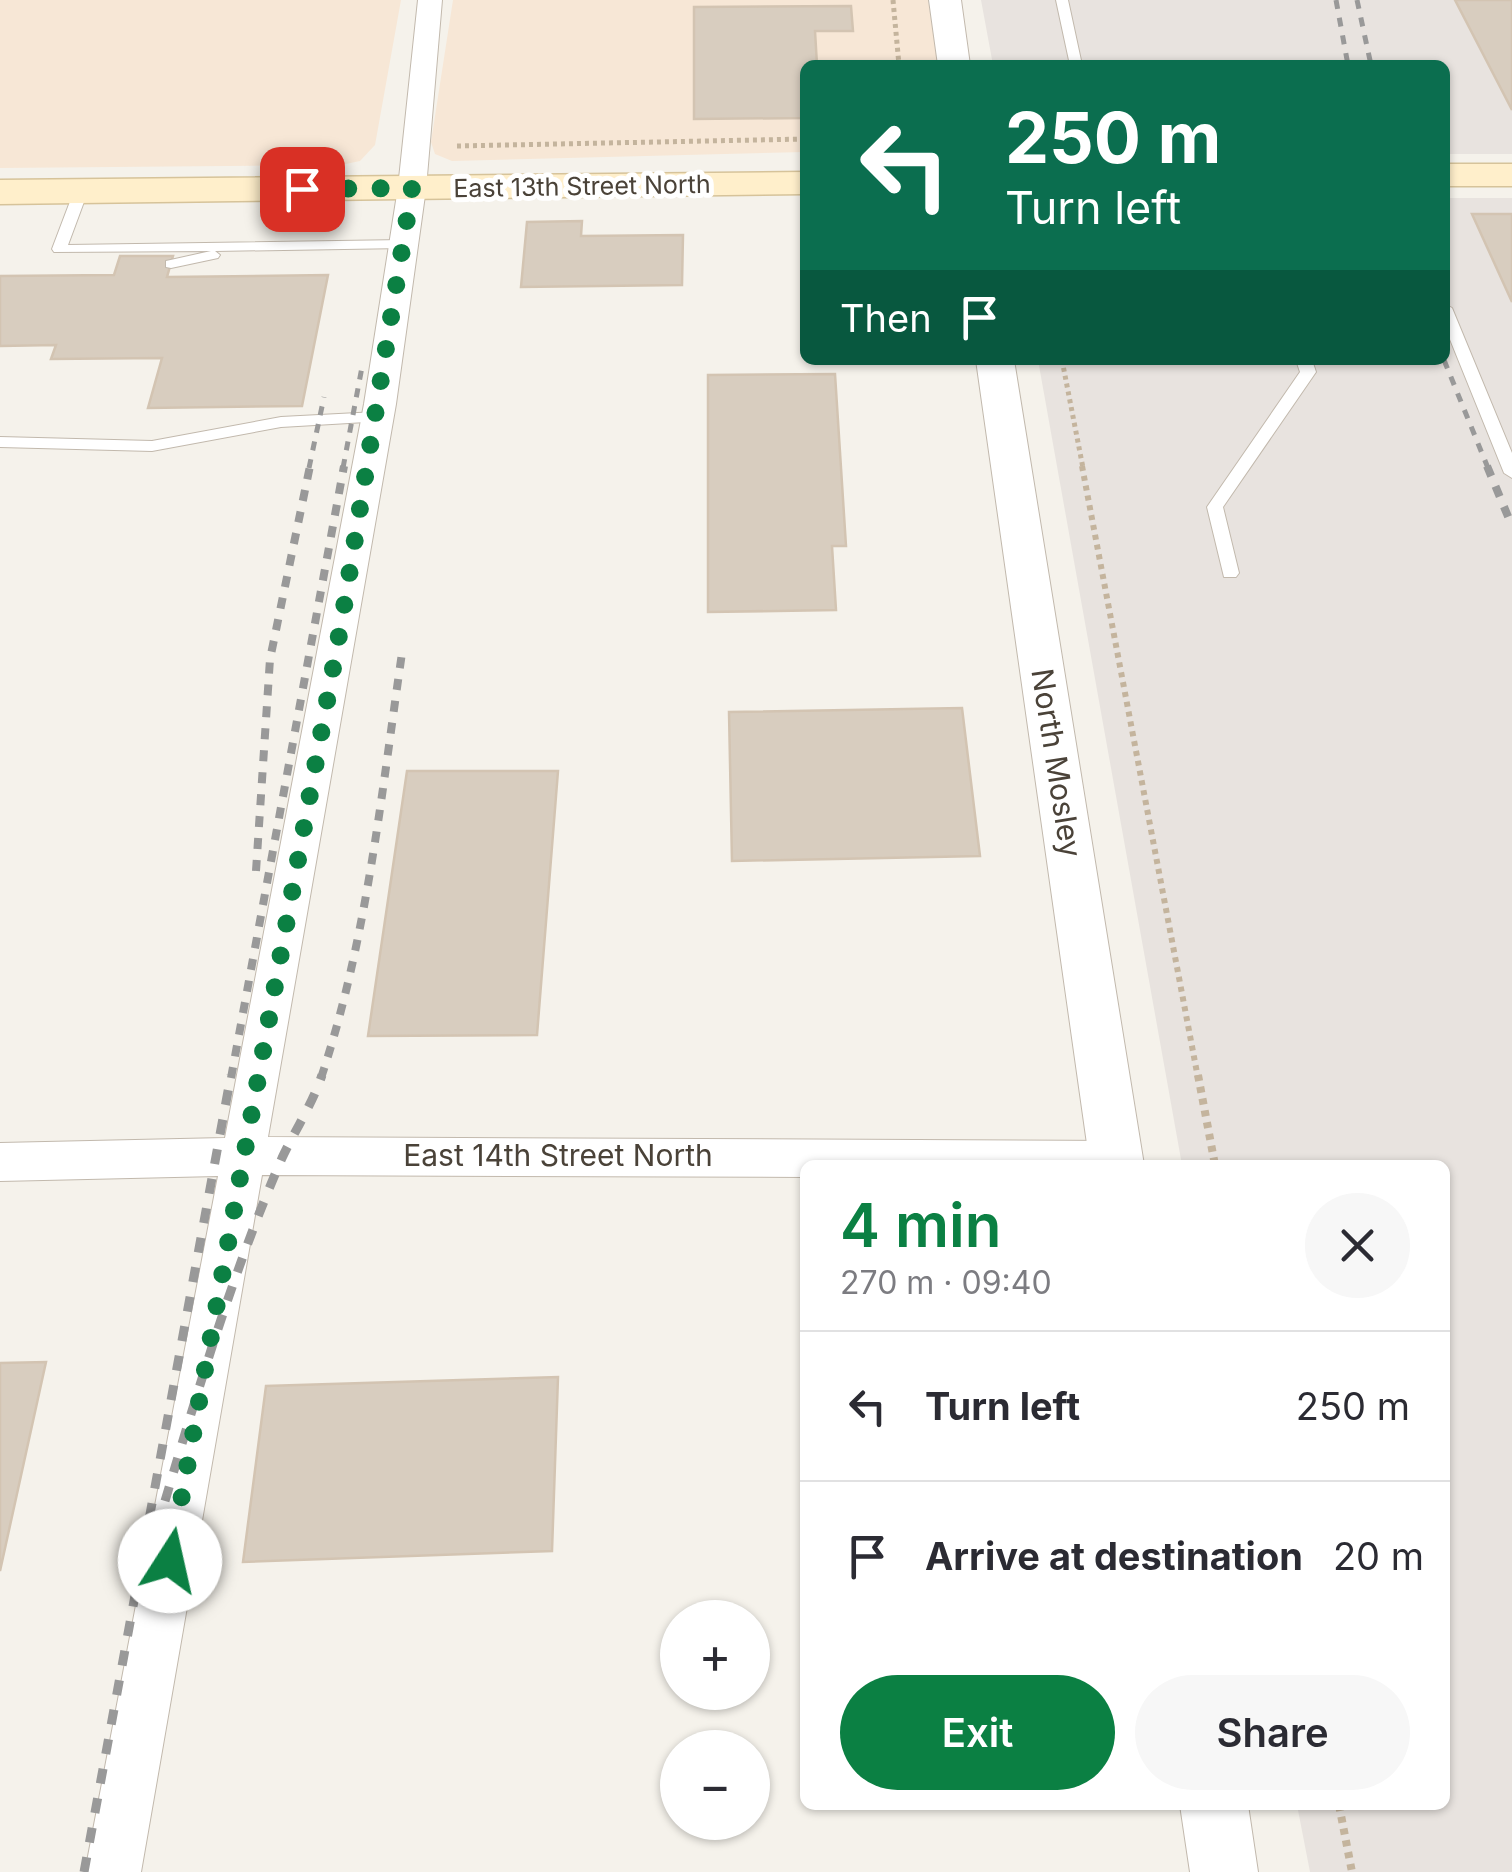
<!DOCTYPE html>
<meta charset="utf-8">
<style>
:root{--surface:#fff;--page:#f7f7f7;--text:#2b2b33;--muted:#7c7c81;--line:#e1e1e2;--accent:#0b8043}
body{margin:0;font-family:Inter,sans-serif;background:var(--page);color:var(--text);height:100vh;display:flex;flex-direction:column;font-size:38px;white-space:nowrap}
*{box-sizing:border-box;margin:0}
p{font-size:32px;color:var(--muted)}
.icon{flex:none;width:55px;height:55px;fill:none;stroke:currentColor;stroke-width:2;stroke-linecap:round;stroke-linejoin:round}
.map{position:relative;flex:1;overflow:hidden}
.side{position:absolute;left:800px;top:1160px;width:650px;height:650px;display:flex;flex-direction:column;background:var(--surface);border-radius:15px;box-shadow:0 2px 8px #0004}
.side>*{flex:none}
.hud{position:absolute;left:800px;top:60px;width:650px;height:305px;border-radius:15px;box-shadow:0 2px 8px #0004;background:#0b6e4f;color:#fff;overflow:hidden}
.buttons{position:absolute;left:660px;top:1600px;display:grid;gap:20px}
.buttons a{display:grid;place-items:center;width:110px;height:110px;border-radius:50%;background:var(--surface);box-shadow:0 2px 8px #0004;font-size:50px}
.pin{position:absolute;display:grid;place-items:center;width:85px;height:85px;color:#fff;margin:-42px;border-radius:20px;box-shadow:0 5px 15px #0006}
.me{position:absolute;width:110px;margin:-55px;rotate:10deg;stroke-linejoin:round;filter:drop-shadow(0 0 8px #0008)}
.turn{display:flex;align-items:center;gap:35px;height:210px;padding:0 40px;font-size:45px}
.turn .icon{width:130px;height:130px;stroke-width:2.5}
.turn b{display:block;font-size:70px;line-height:85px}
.then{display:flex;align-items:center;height:95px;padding:0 40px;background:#0003;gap:20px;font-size:38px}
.round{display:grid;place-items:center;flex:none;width:105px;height:105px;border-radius:52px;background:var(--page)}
.overview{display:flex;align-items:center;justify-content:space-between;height:170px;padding:0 40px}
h1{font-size:60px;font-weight:600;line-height:75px;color:var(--accent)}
.primary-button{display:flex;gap:20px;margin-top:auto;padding:20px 40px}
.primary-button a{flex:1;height:115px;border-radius:60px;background:var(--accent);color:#fff;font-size:40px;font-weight:600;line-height:115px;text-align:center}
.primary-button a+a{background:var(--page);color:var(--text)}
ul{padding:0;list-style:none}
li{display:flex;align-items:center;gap:30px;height:150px;padding:0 40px;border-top:2px solid var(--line)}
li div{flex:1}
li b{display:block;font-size:38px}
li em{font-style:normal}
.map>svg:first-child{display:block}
.commercial{fill:#f7e7d6}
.industrial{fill:#e8e3df}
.building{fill:#d8cdbf;stroke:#d3c4b2;stroke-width:2.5}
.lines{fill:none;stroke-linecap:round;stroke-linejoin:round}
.service-casing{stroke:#c2b9ad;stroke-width:2}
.minor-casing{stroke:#c2b9ad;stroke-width:2}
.tertiary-casing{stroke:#c2b9ad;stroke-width:2}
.secondary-casing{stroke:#d6c39a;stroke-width:3}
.path-far2{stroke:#c4b49d;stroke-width:5;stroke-dasharray:4 4;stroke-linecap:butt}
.path-far1{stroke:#c4b49d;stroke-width:6;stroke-dasharray:5 5;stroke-linecap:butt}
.path{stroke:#c4b49d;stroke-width:8;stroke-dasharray:6 6;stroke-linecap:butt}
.service{fill:#fff;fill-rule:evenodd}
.minor{fill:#fff;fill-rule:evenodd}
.tertiary{fill:#fff;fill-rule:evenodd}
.secondary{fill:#ffefcb;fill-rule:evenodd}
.rail-far2{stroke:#999;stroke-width:5;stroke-dasharray:9 9;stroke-linecap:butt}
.rail-far1{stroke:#999;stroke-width:8;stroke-dasharray:11 11;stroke-linecap:butt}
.rail{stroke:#999;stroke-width:9;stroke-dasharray:15 15;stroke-linecap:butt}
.route{stroke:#0b8043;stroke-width:18;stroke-dasharray:0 32.4}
.labels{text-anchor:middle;stroke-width:10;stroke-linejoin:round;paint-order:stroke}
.far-street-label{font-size:25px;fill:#4a4238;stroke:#fff}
.street-label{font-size:30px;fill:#4a4238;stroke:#fff}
</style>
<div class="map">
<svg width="1512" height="1872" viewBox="0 0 1512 1872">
<rect width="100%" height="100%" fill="#f5f2eb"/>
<path class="commercial" d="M 0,0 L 401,0 L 375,145 L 360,161 L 341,165 L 0,168 Z
M 453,0 L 928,0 L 939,65 L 805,65 L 805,152 L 452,161 L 435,154 L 431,142 Z"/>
<path class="industrial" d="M 981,0 L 1512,0 L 1512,154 L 1445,154 L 1445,65 L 993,65 Z
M 1445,198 L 1512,198 L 1512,1872 L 1310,1872 L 1297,1805 L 1445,1805 L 1445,1165 L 1182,1165 L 1038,360 L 1445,360 Z"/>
<path class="building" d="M 1455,0 L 1512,0 L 1512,110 Z
M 851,6 L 853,31 L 815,31 L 817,65 L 805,65 L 805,118 L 694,119 L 694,7 Z
M 1472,214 L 1512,214 L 1512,302 Z
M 582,221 L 581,236 L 683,235 L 682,285 L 521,287 L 527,222 Z
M 120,256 L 173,256 L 167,277 L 328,275 L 302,406 L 148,408 L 162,358 L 51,359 L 56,345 L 0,346 L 0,276 L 114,275 Z
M 835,374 L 846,546 L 832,546 L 836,610 L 708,612 L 708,375 Z
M 962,708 L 980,856 L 732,861 L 729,712 Z
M 407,771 L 558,771 L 537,1035 L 368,1036 Z
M 46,1362 L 0,1571 L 0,1363 Z
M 558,1377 L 552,1551 L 243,1562 L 266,1386 Z"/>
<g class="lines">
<defs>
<path id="service" d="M 1056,0 L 1068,0 L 1082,65 L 1070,65 Z
M 81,187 L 88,191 L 68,245 L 404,240 L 411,244 L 404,248 L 215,251 L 220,255 L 218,258 L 171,268 L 166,267 L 166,261 L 211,251 L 54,252 L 52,249 L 74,191 Z
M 1445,304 L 1452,308 L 1512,453 L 1512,478 L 1504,473 L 1445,327 Z
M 1296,360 L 1312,360 L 1316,372 L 1223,507 L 1239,573 L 1236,577 L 1224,577 L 1207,507 L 1300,372 Z
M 377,412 L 383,413 L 383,421 L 281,427 L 152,451 L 0,447 L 0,437 L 152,441 L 281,417 Z"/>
<path id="minor" d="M 418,0 L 442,0 L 426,188 L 396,404 L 268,1137 L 1116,1141 L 1131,1146 L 1138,1160 L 1135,1165 L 805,1165 L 805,1177 L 262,1175 L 141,1872 L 85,1872 L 218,1176 L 0,1181 L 0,1143 L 225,1138 L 364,404 L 398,188 Z"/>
<path id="tertiary" d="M 929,0 L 961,0 L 970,65 L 938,65 Z
M 976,360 L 1014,360 L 1144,1165 L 1090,1165 Z
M 1180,1805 L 1248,1805 L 1258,1872 L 1190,1872 Z"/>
<path id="secondary" d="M 1445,164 L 1512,164 L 1512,186 L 1445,186 Z
M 805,172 L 805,194 L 0,204 L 0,180 Z"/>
</defs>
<use href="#service" class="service-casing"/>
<use href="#minor" class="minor-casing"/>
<use href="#tertiary" class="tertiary-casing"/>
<use href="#secondary" class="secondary-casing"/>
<path class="path-far2" d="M 893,0 L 899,65
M 457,146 L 805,139
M 1062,360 L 1083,468"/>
<path class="path-far1" d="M 1082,466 L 1198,1078"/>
<path class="path" d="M 1198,1075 L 1215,1165
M 1339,1805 L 1352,1872"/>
<use href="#service" class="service"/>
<use href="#minor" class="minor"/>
<use href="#tertiary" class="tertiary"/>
<use href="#secondary" class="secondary"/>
<path class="rail-far2" d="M 1336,0 L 1348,65
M 1357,0 L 1371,65
M 1444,360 L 1488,468
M 309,468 L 324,397
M 343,468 L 362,367"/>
<path class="rail-far1" d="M 1487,466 L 1512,526
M 256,871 L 270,659 L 310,466
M 231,1078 L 344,466
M 321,1078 C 367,940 381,796 402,653"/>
<path class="rail" d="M 165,1501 C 199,1386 234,1269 282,1158 C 295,1130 312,1105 322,1075
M 84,1872 L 231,1075"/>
</g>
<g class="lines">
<path class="route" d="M 170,1561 L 342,619 L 412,188 L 302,189"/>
</g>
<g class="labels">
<g class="far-street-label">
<text transform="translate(582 186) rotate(-1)" y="9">East 13th Street North</text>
</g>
<g class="street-label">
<text transform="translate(1056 763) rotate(81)" y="10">North Mosley</text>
<text x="558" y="1166">East 14th Street North</text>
</g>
</g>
</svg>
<div class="buttons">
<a>+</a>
<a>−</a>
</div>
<div class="pin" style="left:302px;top:189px;background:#d93025"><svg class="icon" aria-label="arrive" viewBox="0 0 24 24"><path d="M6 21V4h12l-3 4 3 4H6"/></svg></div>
<svg class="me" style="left:170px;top:1561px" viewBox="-20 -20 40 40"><circle r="19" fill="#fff"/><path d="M0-13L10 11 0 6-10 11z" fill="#0b8043"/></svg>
<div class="hud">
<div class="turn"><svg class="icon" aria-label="left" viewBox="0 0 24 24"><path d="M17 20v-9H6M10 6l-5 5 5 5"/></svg><div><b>250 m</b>Turn left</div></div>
<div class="then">Then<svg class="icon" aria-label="arrive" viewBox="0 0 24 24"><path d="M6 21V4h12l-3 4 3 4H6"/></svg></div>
</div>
<section class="side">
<div class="overview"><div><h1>4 min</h1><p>270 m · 09:40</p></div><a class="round"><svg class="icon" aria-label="close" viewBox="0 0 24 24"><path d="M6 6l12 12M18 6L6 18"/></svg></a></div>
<ul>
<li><svg class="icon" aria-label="left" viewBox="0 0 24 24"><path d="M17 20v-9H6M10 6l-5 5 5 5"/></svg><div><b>Turn left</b></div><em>250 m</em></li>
<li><svg class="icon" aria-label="arrive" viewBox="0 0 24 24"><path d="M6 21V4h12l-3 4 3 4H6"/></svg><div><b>Arrive at destination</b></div><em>20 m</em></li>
</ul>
<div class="primary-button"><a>Exit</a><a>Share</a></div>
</section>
</div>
